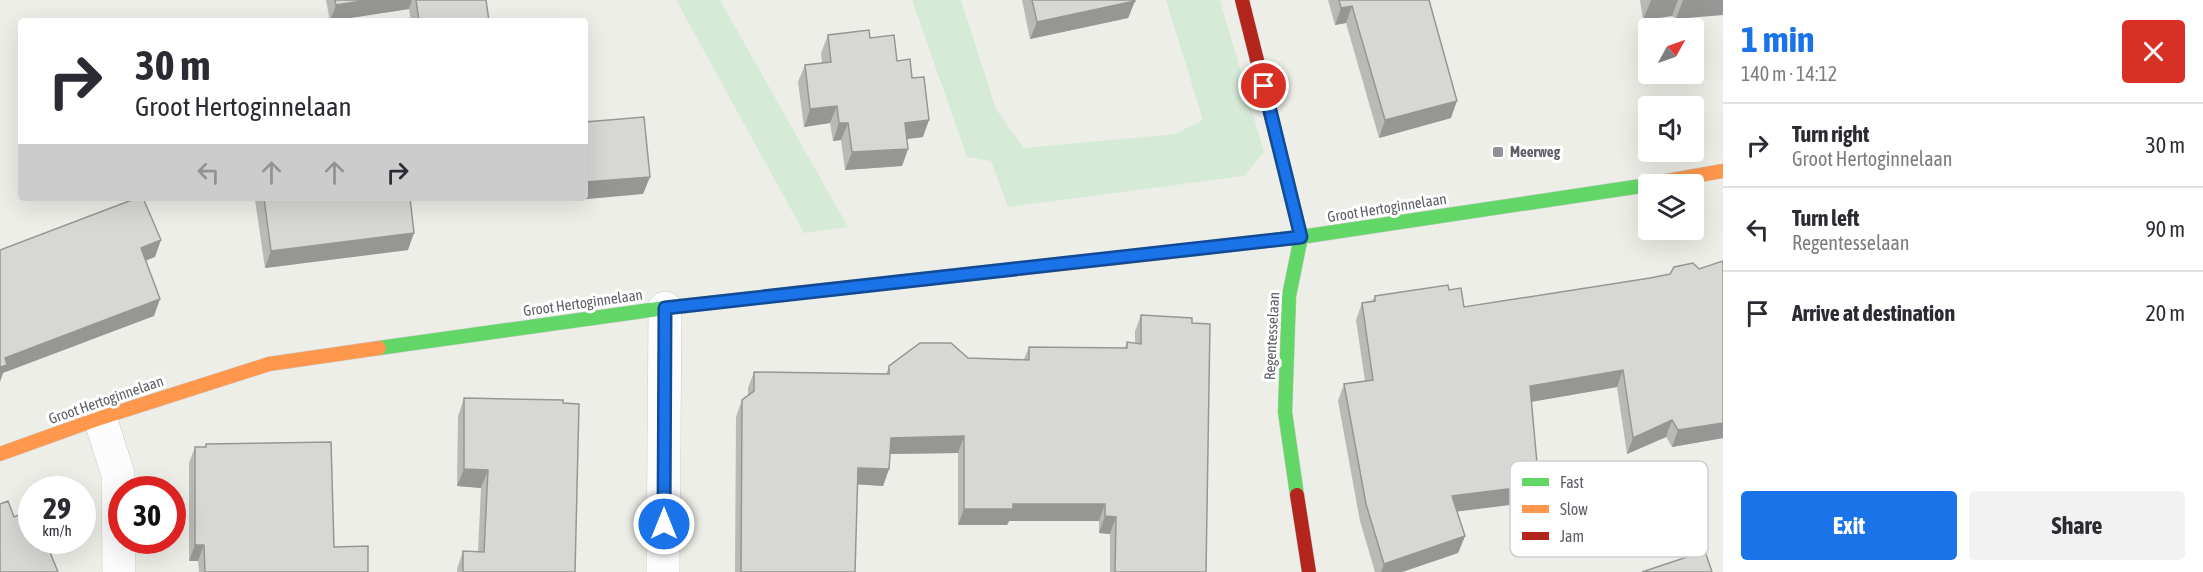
<!DOCTYPE html>
<meta charset="utf-8">
<style>
:root{--surface:#fff;--page:#f2f2f3;--text:#2b2b33;--muted:#7c7c81;--line:#e1e1e2;--accent:#1a73e8}
body{margin:0;font-family:"Asap Condensed",sans-serif;background:var(--page);color:var(--text);height:100vh;display:flex;flex-direction:column;font-size:22px;white-space:nowrap}
*{box-sizing:border-box;margin:0}
p{font-size:20px;color:var(--muted)}
.icon{flex:none;width:33px;height:33px;fill:none;stroke:currentColor;stroke-width:2;stroke-linecap:round;stroke-linejoin:round}
.map{position:relative;flex:1;overflow:hidden}
.details{display:flex;flex-direction:column;background:var(--surface);width:480px}
.details>*{flex:none}
.guide{position:absolute;left:18px;top:18px;width:570px;height:183px;border-radius:6px;box-shadow:0 6px 24px #0002;background:#fff;color:var(--text);overflow:hidden}
.needle{width:39px;rotate:50deg}
.tools{position:absolute;left:1638px;top:18px;display:grid;gap:12px}
.tools a{display:grid;place-items:center;width:66px;height:66px;border-radius:6px;background:var(--surface);box-shadow:0 6px 24px #0002;font-size:30px}
.speed{position:absolute;left:18px;top:476px;display:flex;gap:12px;font-size:30px;font-weight:700;text-align:center}
.speed>*{display:grid;place-content:center;width:78px;height:78px;border-radius:50%;background:var(--surface);box-shadow:0 6px 24px #0002;line-height:1}
.speed small{font-size:15px;font-weight:400}
.speed .limit{border:9px solid #d22;background:#fff;color:#111}
.pin{position:absolute;display:grid;place-items:center;width:51px;height:51px;color:#fff;margin:-26px;border:3px solid #fff;border-radius:50%;box-shadow:0 2px 6px #0007}
.me{position:absolute;width:66px;margin:-33px;rotate:0deg;stroke-linejoin:round;filter:drop-shadow(0 0 4px #0008)}
.turn{display:flex;align-items:center;gap:21px;height:126px;padding:0 18px;font-size:27px}
.turn .icon{width:78px;height:78px;stroke-width:2.5}
.turn b{display:block;font-size:42px;line-height:51px}
.lanes{display:flex;align-items:center;height:57px;padding:0 18px;background:#0003;justify-content:center;gap:30px;direction:ltr}
.lanes .off{opacity:.35}
.round{display:grid;place-items:center;flex:none;width:63px;height:63px;border-radius:6px;background:var(--page)}
.head{display:flex;align-items:center;justify-content:space-between;height:102px;padding:0 18px}
h1{font-size:36px;font-weight:700;line-height:45px;color:var(--accent)}
.action{display:flex;gap:12px;margin-top:auto;padding:12px 18px}
.action a{flex:1;height:69px;border-radius:6px;background:var(--accent);color:#fff;font-size:24px;font-weight:700;line-height:69px;text-align:center}
.action a+a{background:var(--page);color:var(--text)}
ul{padding:0;list-style:none}
li{display:flex;align-items:center;gap:18px;height:84px;padding:0 18px;border-top:2px solid var(--line)}
li div{flex:1}
li b{display:block;font-size:22px}
li em{font-style:normal}
main{display:flex;flex:1;min-height:0}
.map>svg:first-child{display:block}
.green{fill:#d6ead8}
.lines{fill:none;stroke-linecap:round;stroke-linejoin:round}
.street-casing{stroke:#caccca;stroke-width:34}
.fast-casing{stroke:#cbcccb;stroke-width:15}
.slow-casing{stroke:#cbcccb;stroke-width:15}
.jam-casing{stroke:#cbcccb;stroke-width:15}
.street{stroke:#fcfcfc;stroke-width:33}
.fast{stroke:#63d668;stroke-width:14}
.slow{stroke:#ff974d;stroke-width:14}
.jam{stroke:#b3261e;stroke-width:14}
.wall{fill:#b9b9b5}
.shaded-wall{fill:#969694}
.building{fill:#d7d7d3;stroke:#969694;stroke-width:1.5}
.route-casing{stroke:#114b97;stroke-width:15}
.route{stroke:#1a73e8;stroke-width:10}
.poi-dot{fill:#909194;stroke:#fff;stroke-width:2}
.labels{text-anchor:middle;stroke-width:6;stroke-linejoin:round;paint-order:stroke}
.poi-label{font-size:15px;font-weight:bold;fill:#5d5f66;stroke:#fff;text-anchor:start}
.street-label{font-size:15px;fill:#5d5f66;stroke:#fff}
.key{fill:#fff;stroke:#cecfd1;stroke-width:1.5}
.key-label{font-size:16px;fill:#5d5f66}
</style>
<main>
<div class="map">
<svg width="1723" height="572" viewBox="0 0 1723 572">
<rect width="100%" height="100%" fill="#eeeee8"/>
<path class="green" d="M 676,0 L 720,0 L 848,227 L 804,233 Z
M 912,0 L 961,0 L 996,109 L 1024,148 L 1175,134 L 1203,120 L 1166,0 L 1220,0 L 1264,152 L 1244,176 L 1008,207 L 991,161 L 967,157 Z"/>
<g class="lines">
<defs>
<path id="street" d="M 100,418 L 118,474 L 119,572
M 663,572 L 665,308"/>
<path id="fast" d="M 1276,136 L 1301,237 L 1289,296 L 1285,412 L 1297,495
M 1187,250 L 1301,237 L 1648,185
M 379,348 L 665,308 L 797,293"/>
<path id="slow" d="M 1650,184 L 1723,171
M 797,293 L 1187,250
M 0,454 L 100,418 L 269,364 L 379,348"/>
<path id="jam" d="M 1242,0 L 1276,136
M 1297,495 L 1309,572"/>
</defs>
<use href="#street" class="street-casing"/>
<use href="#fast" class="fast-casing"/>
<use href="#slow" class="slow-casing"/>
<use href="#jam" class="jam-casing"/>
<use href="#street" class="street"/>
<use href="#fast" class="fast"/>
<use href="#slow" class="slow"/>
<use href="#jam" class="jam"/>
</g>
<path class="wall" d="M 326,0 L 486,0 L 489,21 L 411,21 L 409,9 L 330,21 Z
M 1022,0 L 1134,0 L 1135,1 L 1128,18 L 1030,39 Z
M 1328,0 L 1429,0 L 1451,118 L 1379,138 L 1346,23 L 1335,25 Z
M 1640,0 L 1723,0 L 1676,19 L 1672,16 L 1643,20 Z
M 828,35 L 870,38 L 897,61 L 912,78 L 923,137 L 907,139 L 908,149 L 902,166 L 845,170 L 841,140 L 833,141 L 830,123 L 804,127 L 798,82 L 805,65 L 822,63 L 821,53 Z
M 256,198 L 410,198 L 408,250 L 265,268 L 255,200 Z
M 1723,261 L 1723,438 L 1672,447 L 1666,437 L 1627,454 L 1617,387 L 1531,402 L 1533,502 L 1457,511 L 1465,536 L 1458,553 L 1402,572 L 1375,572 L 1360,521 L 1338,401 L 1344,384 L 1365,381 L 1356,320 L 1362,303 L 1372,301 L 1375,296 L 1449,290 L 1464,307 L 1650,278 L 1699,269 Z
M 1141,315 L 1206,572 L 1110,572 L 1110,534 L 1099,533 L 1099,521 L 1009,521 L 1007,525 L 958,525 L 958,453 L 890,454 L 889,469 L 883,486 L 857,484 L 855,572 L 735,572 L 736,417 L 742,400 L 748,396 L 748,388 L 754,372 L 886,374 L 889,366 L 968,358 L 1024,359 L 1029,347 L 1125,348 L 1127,342 L 1135,343 L 1135,331 Z
M 464,398 L 575,572 L 457,572 L 457,569 L 463,551 L 478,552 L 481,488 L 457,486 L 458,416 Z
M 206,444 L 334,547 L 368,572 L 199,572 L 198,561 L 189,561 L 189,463 L 195,447 L 205,447 Z"/>
<path class="shaded-wall" d="M 368,0 L 412,0 L 409,9 L 330,21 L 336,5 Z
M 1651,0 L 1678,0 L 1672,16 L 1643,20 Z
M 1683,0 L 1723,0 L 1723,15 L 1676,19 Z
M 1135,1 L 1128,18 L 1030,39 L 1037,22 Z
M 1352,6 L 1346,23 L 1335,25 L 1341,8 Z
M 1457,101 L 1451,118 L 1379,138 L 1385,120 Z
M 837,106 L 830,123 L 804,127 L 810,109 Z
M 929,120 L 923,137 L 899,140 L 905,123 Z
M 839,123 L 848,123 L 841,140 L 833,141 Z
M 908,149 L 902,166 L 845,170 L 852,152 Z
M 650,177 L 643,194 L 577,200 L 577,198 L 585,198 L 585,182 Z
M 414,233 L 408,250 L 265,268 L 271,251 Z
M 161,240 L 155,257 L 135,265 L 141,248 Z
M 160,299 L 154,316 L 3,373 L 0,382 L 0,367 L 5,358 Z
M 1623,370 L 1617,387 L 1524,403 L 1530,386 Z
M 1672,420 L 1666,437 L 1627,454 L 1633,438 Z
M 1723,423 L 1723,438 L 1672,447 L 1678,430 Z
M 964,436 L 958,453 L 885,454 L 891,438 Z
M 858,468 L 889,469 L 883,486 L 852,484 Z
M 464,469 L 488,470 L 481,488 L 457,486 Z
M 1539,485 L 1533,502 L 1446,513 L 1452,496 Z
M 1013,504 L 1105,504 L 1099,521 L 1009,521 L 1007,525 L 958,525 L 964,509 Z
M 1105,516 L 1116,517 L 1110,534 L 1099,533 Z
M 1465,536 L 1458,553 L 1402,572 L 1381,572 L 1384,564 Z
M 195,545 L 204,545 L 198,561 L 189,561 Z"/>
<path class="building" d="M 335,0 L 368,0 L 336,5 Z
M 416,0 L 486,0 L 489,21 L 419,21 Z
M 1032,0 L 1134,0 L 1135,1 L 1037,22 Z
M 1339,0 L 1429,0 L 1457,101 L 1385,120 L 1352,6 L 1341,8 Z
M 869,30 L 870,38 L 894,35 L 897,61 L 910,59 L 912,78 L 924,77 L 929,120 L 905,123 L 908,149 L 852,152 L 848,123 L 839,123 L 837,106 L 810,109 L 805,65 L 831,62 L 828,35 Z
M 644,117 L 650,177 L 585,182 L 585,122 Z
M 137,198 L 143,198 L 161,240 L 141,248 L 160,299 L 5,358 L 7,365 L 0,367 L 0,250 Z
M 264,198 L 410,198 L 414,233 L 271,251 Z
M 1723,261 L 1723,423 L 1678,430 L 1672,420 L 1633,438 L 1623,370 L 1530,386 L 1539,485 L 1452,496 L 1465,536 L 1384,564 L 1366,504 L 1344,384 L 1373,380 L 1362,303 L 1375,301 L 1375,296 L 1448,285 L 1449,290 L 1461,288 L 1464,307 L 1650,278 L 1670,274 L 1674,267 L 1693,263 L 1699,269 Z
M 1141,315 L 1192,318 L 1192,323 L 1210,324 L 1206,572 L 1115,572 L 1116,517 L 1105,516 L 1105,504 L 1013,504 L 1013,509 L 964,509 L 964,436 L 891,438 L 889,469 L 858,468 L 855,572 L 741,572 L 742,400 L 754,391 L 754,372 L 889,374 L 889,366 L 920,343 L 951,343 L 968,358 L 1029,360 L 1029,347 L 1127,348 L 1127,342 L 1141,344 Z
M 464,398 L 563,400 L 563,403 L 579,404 L 575,572 L 463,572 L 463,551 L 484,552 L 488,470 L 464,469 Z
M 331,442 L 334,547 L 368,546 L 368,572 L 205,572 L 204,545 L 195,545 L 195,447 L 206,447 L 206,444 Z
M 8,501 L 14,517 L 32,509 L 32,540 L 45,540 L 58,572 L 0,572 L 0,504 Z
M 1705,551 L 1712,572 L 1642,572 Z"/>
<g class="lines">
<defs>
<path id="route" d="M 664,524 L 665,308 L 1301,237 L 1264,86"/>
</defs>
<use href="#route" class="route-casing"/>
<use href="#route" class="route"/>
</g>
<rect class="poi-dot" x="1492" y="146" width="12" height="12" rx="3"/>
<g class="labels">
<g class="poi-label">
<text x="1510" y="157">Meerweg</text>
</g>
<g class="street-label">
<text transform="translate(1387 208) rotate(-9)" y="5">Groot Hertoginnelaan</text>
<text transform="translate(583 303) rotate(-8)" y="5">Groot Hertoginnelaan</text>
<text transform="translate(1272 336) rotate(-87)" y="5">Regentesselaan</text>
<text transform="translate(106 400) rotate(-19)" y="5">Groot Hertoginnelaan</text>
</g>
</g>
<rect x="1510" y="461" width="198" height="96" rx="9" class="key"/>
<rect x="1522" y="478" width="27" height="8" fill="#63d668"/>
<rect x="1522" y="505" width="27" height="8" fill="#ff974d"/>
<rect x="1522" y="532" width="27" height="8" fill="#b3261e"/>
<g class="key-label">
<text x="1560" y="488">Fast</text>
<text x="1560" y="515">Slow</text>
<text x="1560" y="542">Jam</text>
</g>
</svg>
<div class="tools">
<a><svg class="needle" viewBox="-14 -14 28 28"><path d="M0-13l5 13h-10z" fill="#e53935"/><path d="M0 13l5-13h-10z" fill="#7c7c81"/></svg></a>
<a><svg class="icon" aria-label="sound" viewBox="0 0 24 24"><path d="M4 9h4l5-4v14l-5-4H4zM17 9q2 3 0 6"/></svg></a>
<a><svg class="icon" aria-label="layers" viewBox="0 0 24 24"><path d="M12 4l9 5-9 5-9-5zM3 14l9 5 9-5"/></svg></a>
</div>
<div class="speed"><div>29<small>km/h</small></div><div class="limit">30</div></div>
<div class="pin" style="left:1264px;top:86px;background:#d93025"><svg class="icon" aria-label="arrive" viewBox="0 0 24 24"><path d="M6 21V4h12l-3 4 3 4H6"/></svg></div>
<svg class="me" style="left:664px;top:524px" viewBox="-20 -20 40 40"><circle r="17" fill="#1a73e8" stroke="#fff" stroke-width="3"/><path d="M0-11L8 9 0 5-8 9z" fill="#fff"/></svg>
<div class="guide">
<div class="turn"><svg class="icon" aria-label="right" viewBox="0 0 24 24"><path d="M7 20v-9h11M14 6l5 5-5 5"/></svg><div><b>30 m</b>Groot Hertoginnelaan</div></div>
<div class="lanes"><svg class="icon off" aria-label="left" viewBox="0 0 24 24"><path d="M17 20v-9H6M10 6l-5 5 5 5"/></svg><svg class="icon off" aria-label="ahead" viewBox="0 0 24 24"><path d="M12 20V5M6 11l6-6 6 6"/></svg><svg class="icon off" aria-label="ahead" viewBox="0 0 24 24"><path d="M12 20V5M6 11l6-6 6 6"/></svg><svg class="icon" aria-label="right" viewBox="0 0 24 24"><path d="M7 20v-9h11M14 6l5 5-5 5"/></svg></div>
</div>
</div>
<section class="details">
<div class="head"><div><h1>1 min</h1><p>140 m · 14:12</p></div><a class="round" style="background:#d93025;color:#fff"><svg class="icon" aria-label="close" viewBox="0 0 24 24"><path d="M6 6l12 12M18 6L6 18"/></svg></a></div>
<ul>
<li><svg class="icon" aria-label="right" viewBox="0 0 24 24"><path d="M7 20v-9h11M14 6l5 5-5 5"/></svg><div><b>Turn right</b><p>Groot Hertoginnelaan</p></div><em>30 m</em></li>
<li><svg class="icon" aria-label="left" viewBox="0 0 24 24"><path d="M17 20v-9H6M10 6l-5 5 5 5"/></svg><div><b>Turn left</b><p>Regentesselaan</p></div><em>90 m</em></li>
<li><svg class="icon" aria-label="arrive" viewBox="0 0 24 24"><path d="M6 21V4h12l-3 4 3 4H6"/></svg><div><b>Arrive at destination</b></div><em>20 m</em></li>
</ul>
<div class="action"><a>Exit</a><a>Share</a></div>
</section>
</main>
